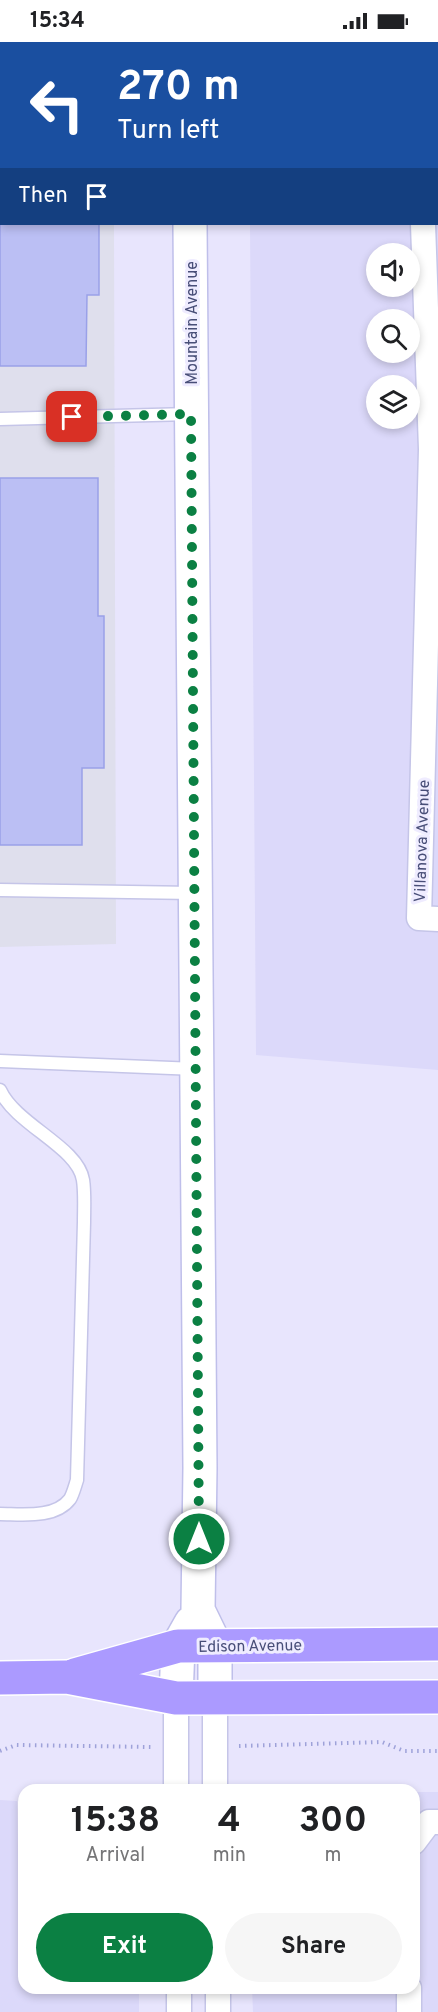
<!DOCTYPE html>
<style>
:root{--surface:#fff;--page:#f6f6f6;--text:#202124;--muted:#757577;--accent:#0b8043}
body{margin:0;font-family:Overpass,sans-serif;background:var(--page);color:var(--text);height:100vh;display:flex;flex-direction:column;font-size:22px;white-space:nowrap}
*{box-sizing:border-box;margin:0}
p{font-size:20px;color:var(--muted)}
.icon{flex:none;width:33px;height:33px;fill:none;stroke:currentColor;stroke-width:2;stroke-linecap:round;stroke-linejoin:round}
.map{position:relative;flex:1;overflow:hidden}
.sheet{position:absolute;left:18px;top:1742px;width:402px;height:210px;display:flex;flex-direction:column;background:var(--surface);border-radius:18px;box-shadow:0 3px 9px #0003}
.sheet>*{flex:none}
.banner{position:absolute;left:0px;top:0px;width:438px;height:183px;box-shadow:0 3px 9px #0003;background:#1a4fa0;color:#fff;overflow:hidden}
.fabs{position:absolute;left:366px;top:201px;display:grid;gap:12px}
.fabs a{display:grid;place-items:center;width:54px;height:54px;border-radius:50%;background:var(--surface);box-shadow:0 3px 9px #0003;font-size:30px}
.pin{position:absolute;display:grid;place-items:center;width:51px;height:51px;color:#fff;margin:-26px;border-radius:12px;box-shadow:0 3px 9px #0006}
.me{position:absolute;width:66px;margin:-33px;rotate:0deg;stroke-linejoin:round;filter:drop-shadow(0 0 4px #0008)}
.turn{display:flex;align-items:center;gap:21px;height:126px;padding:0 18px;font-size:27px}
.turn .icon{width:78px;height:78px;stroke-width:2.5}
.turn b{display:block;font-size:42px;line-height:51px}
.then{display:flex;align-items:center;height:57px;padding:0 18px;background:#0003;gap:12px;font-size:22px}
.eta{display:flex;justify-content:space-evenly;align-items:center;height:102px;text-align:center}
.eta b{font-size:36px;font-weight:700;line-height:42px}
.cta{display:flex;gap:12px;margin-top:auto;padding:12px 18px}
.cta a{flex:1;height:69px;border-radius:36px;background:var(--accent);color:#fff;font-size:24px;font-weight:700;line-height:69px;text-align:center}
.cta a+a{background:var(--page);color:var(--text)}
.status{display:flex;justify-content:space-between;align-items:center;height:42px;padding:0 30px;background:var(--surface);direction:ltr}
.status svg{height:16px;fill:currentColor}
.map>svg:first-child{display:block}
.residential{fill:#dcd9fa;fill-rule:evenodd}
.industrial{fill:#dfdfed}
.building{fill:#bbbff4;stroke:#9aa1e8;stroke-width:1.5}
.lines{fill:none;stroke-linecap:round;stroke-linejoin:round}
.lane-casing{stroke:#c5c5e8;stroke-width:15}
.street-casing{stroke:#c5c5e8;stroke-width:27}
.secondary-casing{stroke:#bfbfea;stroke-width:36}
.primary-casing{stroke:#fff;stroke-width:36}
.path{stroke:#9ea2d9;stroke-width:4;stroke-dasharray:1.5 4.5;stroke-linecap:butt}
.lane{stroke:#fff;stroke-width:12}
.street{stroke:#fff;stroke-width:24}
.secondary{stroke:#fff;stroke-width:33}
.primary{stroke:#ab9aff;stroke-width:33}
.route{stroke:#0b8043;stroke-width:10;stroke-dasharray:0 18}
.labels{text-anchor:middle;stroke-width:6;stroke-linejoin:round;paint-order:stroke}
.street-label{font-size:16px;fill:#484e78;stroke:#efecff}
</style>
<div class="status"><b>15:34</b><svg viewBox="0 0 49 12"><path d="M0 12V9h3v3zM5 12V6h3v6zM10 12V3h3v9zM15 12V0h3v12zM26 1h20v11H26zM47 4h2v5h-2z"/></svg></div>
<div class="map">
<svg width="438" height="1970" viewBox="0 0 438 1970">
<rect width="100%" height="100%" fill="#e8e5fd"/>
<path class="residential" d="M 249,0 L 438,0 L 438,1028 L 256,1013 L 250,182 L 436,182 L 436,2 ZM 376,212 L 410,212 L 410,244 L 376,244 ZM 376,278 L 410,278 L 410,310 L 376,310 ZM 376,344 L 410,344 L 410,376 L 376,376 Z
M 414,1750 L 438,1750 L 438,1970 L 253,1970 L 252,1946 L 414,1946 Z
M 0,1758 L 17,1759 L 18,1807 L 24,1808 L 24,1946 L 139,1946 L 139,1970 L 0,1970 Z"/>
<path class="industrial" d="M 0,0 L 113,0 L 2,2 L 2,182 L 114,182 L 116,902 L 0,905 Z"/>
<path class="building" d="M 0,182 L 99,182 L 99,253 L 87,253 L 86,324 L 0,324 Z
M 0,436 L 98,436 L 98,574 L 104,574 L 104,726 L 82,726 L 82,803 L 0,803 Z"/>
<g class="lines">
<defs>
<path id="lane" d="M 0,91 L 2,91
M 0,377 L 190,372
M 0,848 L 194,851
M 0,1019 L 196,1027
M 0,1048 C 16,1083 78,1105 83,1138 C 85,1151 84,1166 84,1180 L 77,1438 C 75,1444 73,1452 70,1457 C 55,1477 21,1472 0,1472"/>
<path id="street" d="M 418,0 L 418,2
M 423,182 L 431,407 L 419,876 L 438,877
M 215,1656 L 215,1748
M 176,1748 L 176,1656
M 414,1800 L 429,1780 L 438,1780
M 179,1946 L 179,1970
M 218,1946 L 218,1970
M 409,1946 L 409,1970"/>
<path id="secondary" d="M 188,0 L 188,2
M 190,182 L 200,1426 L 198,1568 L 215,1603 L 215,1656
M 176,1656 L 178,1604 L 191,1581"/>
<path id="primary" d="M 75,1633 L 178,1604 L 438,1602
M 0,1636 L 67,1635 L 176,1656 L 438,1655"/>
</defs>
<use href="#lane" class="lane-casing"/>
<use href="#street" class="street-casing"/>
<use href="#secondary" class="secondary-casing"/>
<use href="#primary" class="primary-casing"/>
<path class="path" d="M 239,1704 L 382,1700 L 404,1709 L 438,1709
M 0,1709 L 16,1703 L 151,1705"/>
<use href="#lane" class="lane"/>
<use href="#street" class="street"/>
<use href="#secondary" class="secondary"/>
<use href="#primary" class="primary"/>
</g>
<g class="lines">
<path class="route" d="M 72,375 L 191,372 L 199,1497"/>
</g>
<g class="labels">
<g class="street-label">
<text transform="translate(191 281) rotate(-90)" y="6">Mountain Avenue</text>
<text transform="translate(421 799) rotate(-88)" y="6">Villanova Avenue</text>
<text transform="translate(250 1603) rotate(-1)" y="6">Edison Avenue</text>
</g>
</g>
</svg>
<div class="fabs">
<a><svg class="icon" aria-label="sound" viewBox="0 0 24 24"><path d="M4 9h4l5-4v14l-5-4H4zM17 9q2 3 0 6"/></svg></a>
<a><svg class="icon" aria-label="search" viewBox="0 0 24 24"><circle cx="10" cy="10" r="6"/><path d="M15 15l6 6"/></svg></a>
<a><svg class="icon" aria-label="layers" viewBox="0 0 24 24"><path d="M12 4l9 5-9 5-9-5zM3 14l9 5 9-5"/></svg></a>
</div>
<div class="pin" style="left:72px;top:375px;background:#d93025"><svg class="icon" aria-label="arrive" viewBox="0 0 24 24"><path d="M6 21V4h12l-3 4 3 4H6"/></svg></div>
<svg class="me" style="left:199px;top:1497px" viewBox="-20 -20 40 40"><circle r="17" fill="#0b8043" stroke="#fff" stroke-width="3"/><path d="M0-11L8 9 0 5-8 9z" fill="#fff"/></svg>
<div class="banner">
<div class="turn"><svg class="icon" aria-label="left" viewBox="0 0 24 24"><path d="M17 20v-9H6M10 6l-5 5 5 5"/></svg><div><b>270 m</b>Turn left</div></div>
<div class="then">Then<svg class="icon" aria-label="arrive" viewBox="0 0 24 24"><path d="M6 21V4h12l-3 4 3 4H6"/></svg></div>
</div>
<section class="sheet">
<div class="eta">
<div><b>15:38</b><p>Arrival</p></div>
<div><b>4</b><p>min</p></div>
<div><b>300</b><p>m</p></div>
</div>
<div class="cta"><a>Exit</a><a>Share</a></div>
</section>
</div>
